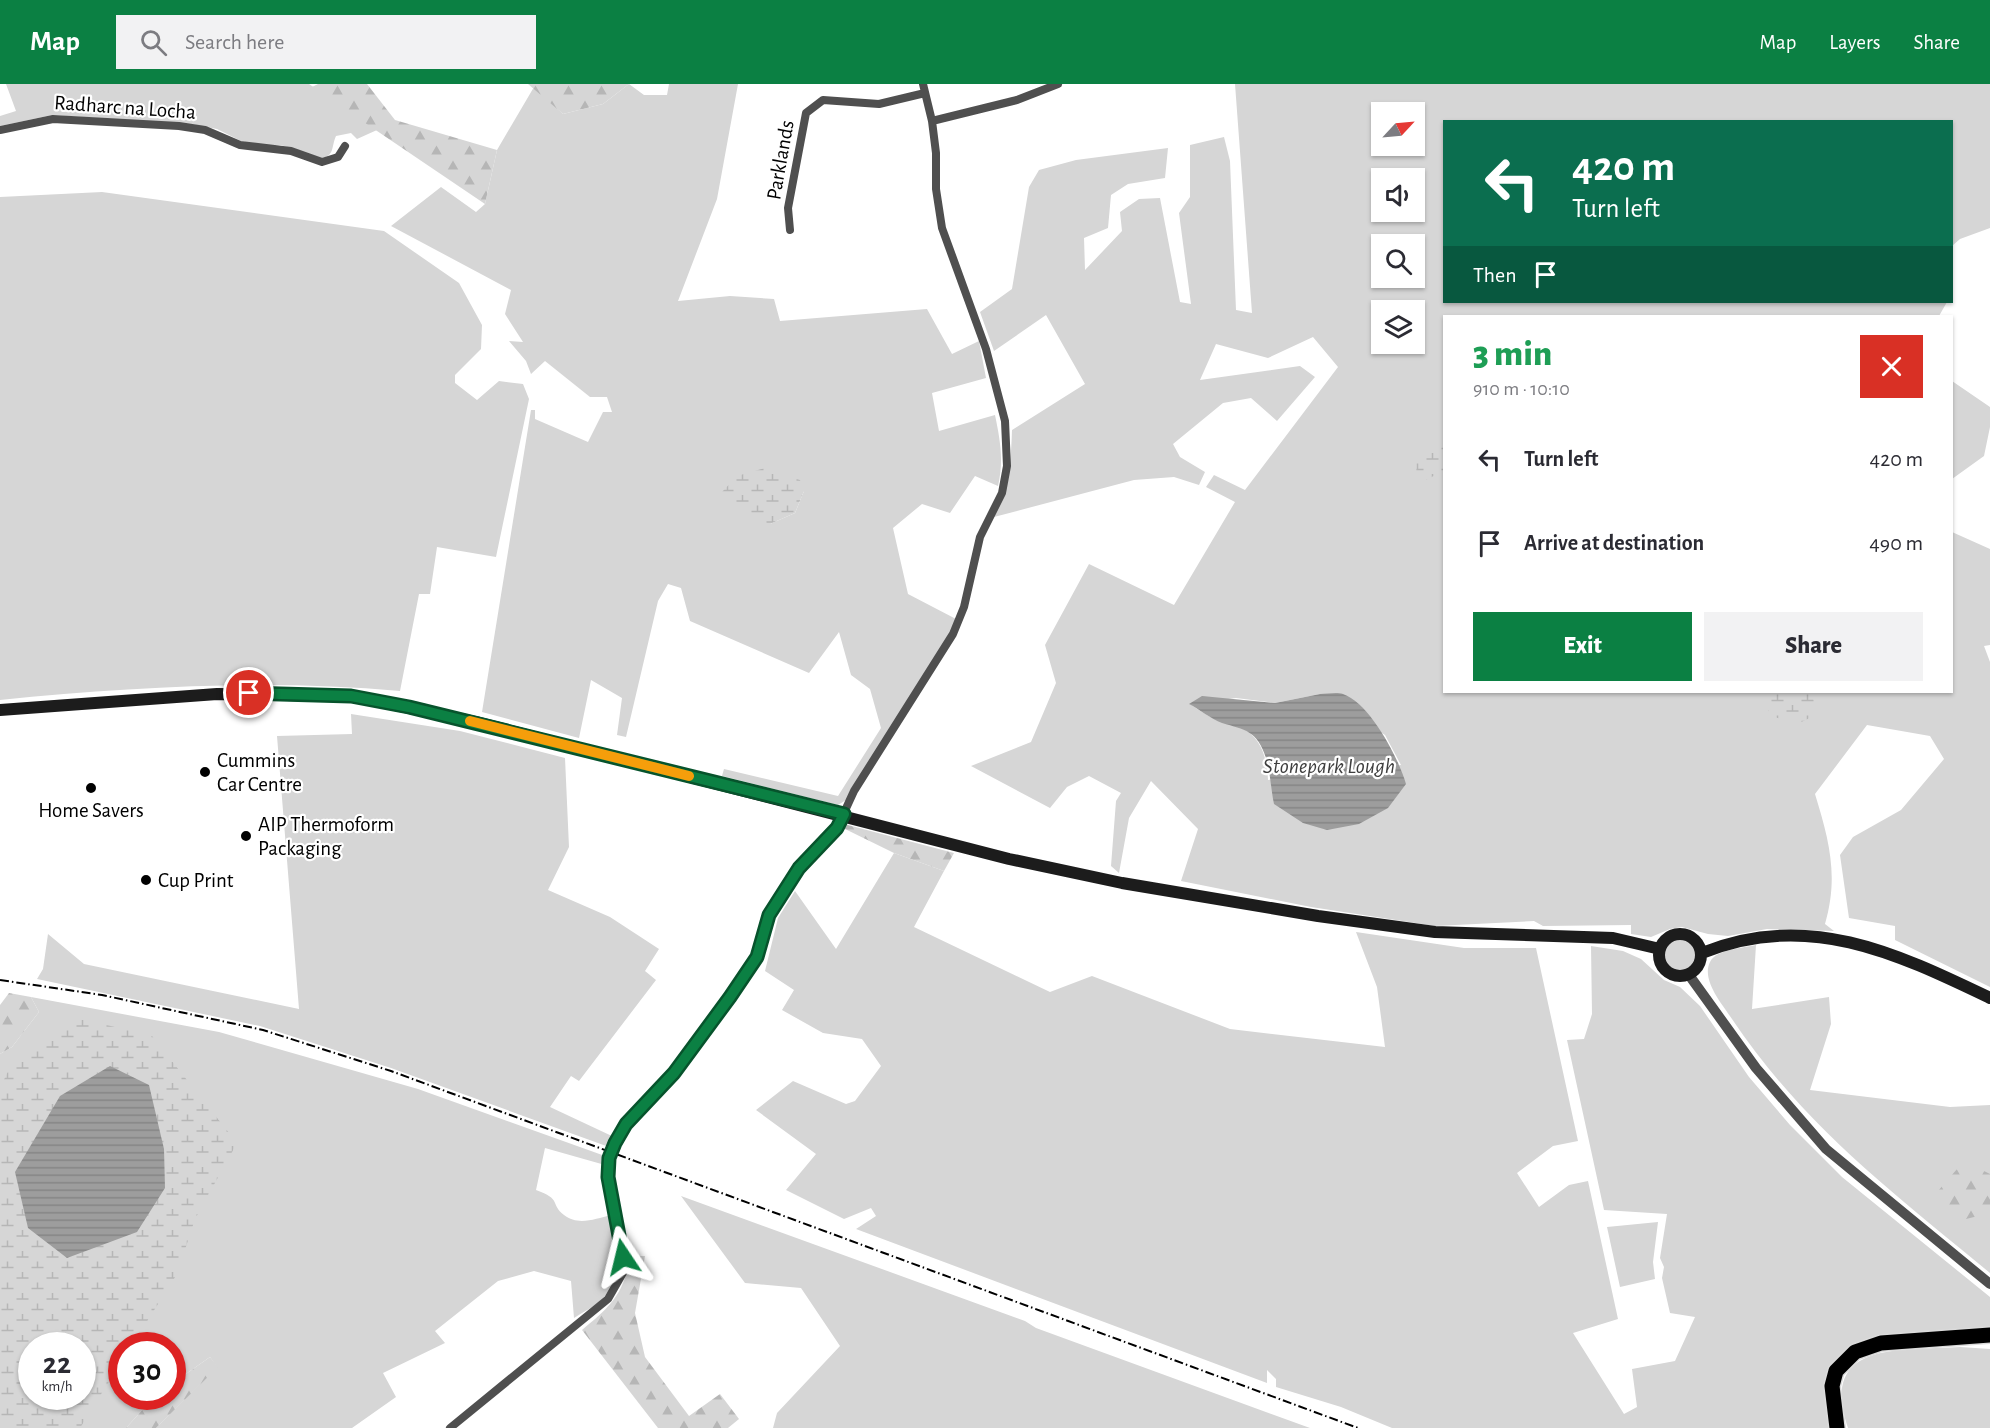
<!DOCTYPE html>
<meta charset="utf-8">
<style>
:root{--surface:#fff;--page:#f2f2f3;--text:#2b2b33;--muted:#7c7c81;--accent:#0b8043}
body{margin:0;font-family:"Alegreya Sans",sans-serif;background:var(--page);color:var(--text);height:100vh;display:flex;flex-direction:column;font-size:22px;white-space:nowrap}
*{box-sizing:border-box;margin:0}
p{font-size:20px;color:var(--muted)}
.icon{flex:none;width:33px;height:33px;fill:none;stroke:currentColor;stroke-width:2;stroke-linecap:round;stroke-linejoin:round}
.map{position:relative;flex:1;overflow:hidden}
.side{position:absolute;left:1443px;top:231px;width:510px;height:378px;display:flex;flex-direction:column;background:var(--surface);border-radius:0px;box-shadow:0 2px 4px #0004}
.side>*{flex:none}
.top-card{position:absolute;left:1443px;top:36px;width:510px;height:183px;border-radius:0px;box-shadow:0 2px 4px #0004;background:#0b6e4f;color:#fff;overflow:hidden}
.needle{width:39px;rotate:64deg}
.fabs{position:absolute;left:1371px;top:18px;display:grid;gap:12px}
.fabs a{display:grid;place-items:center;width:54px;height:54px;border-radius:0px;background:var(--surface);box-shadow:0 2px 4px #0004;font-size:30px}
.speed{position:absolute;left:18px;top:1248px;display:flex;gap:12px;font-size:30px;font-weight:700;text-align:center}
.speed>*{display:grid;place-content:center;width:78px;height:78px;border-radius:50%;background:var(--surface);box-shadow:0 2px 4px #0004;line-height:1}
.speed small{font-size:15px;font-weight:400}
.speed .limit{border:9px solid #d22;background:#fff;color:#111}
.pin{position:absolute;display:grid;place-items:center;width:51px;height:51px;color:#fff;margin:-26px;border:3px solid #fff;border-radius:50%;box-shadow:0 2px 6px #0007}
.me{position:absolute;width:66px;margin:-33px;rotate:350deg;stroke-linejoin:round;filter:drop-shadow(0 0 4px #0008)}
.turn{display:flex;align-items:center;gap:21px;height:126px;padding:0 30px;font-size:27px}
.turn .icon{width:78px;height:78px;stroke-width:2.5}
.turn b{display:block;font-size:42px;line-height:51px}
.then{display:flex;align-items:center;height:57px;padding:0 30px;background:#0003;gap:12px;font-size:22px}
.round{display:grid;place-items:center;flex:none;width:63px;height:63px;border-radius:0px;background:var(--page)}
.head{display:flex;align-items:center;justify-content:space-between;height:102px;padding:0 30px}
h1{font-size:36px;font-weight:800;line-height:45px;color:#1e9e55}
.cta{display:flex;gap:12px;margin-top:auto;padding:12px 30px}
.cta a{flex:1;height:69px;border-radius:0px;background:var(--accent);color:#fff;font-size:24px;font-weight:800;line-height:69px;text-align:center}
.cta a+a{background:var(--page);color:var(--text)}
ul{padding:0;list-style:none}
li{display:flex;align-items:center;gap:18px;height:84px;padding:0 30px}
li div{flex:1}
li b{display:block;font-size:22px}
li em{font-style:normal}
header{display:flex;align-items:center;gap:36px;box-sizing:border-box;height:84px;padding:0 30px;background:var(--accent);color:#fff}
header strong{font-size:28px}
nav{display:flex;gap:33px;margin-inline-start:auto;font-size:21px}
.search{width:420px;height:54px;background:var(--page);display:flex;align-items:center;gap:15px;box-sizing:border-box;padding:0 21px;border-radius:0px;color:var(--muted);font-size:22px}
.map>svg:first-child{display:block}
.grass{fill:#d6d6d6;fill-rule:evenodd}
.forest{fill:url(#forest-firs)}
.wetland{fill:url(#wetland-marsh);fill-rule:evenodd}
.water{fill:url(#water-rules)}
.lines{fill:none;stroke-linecap:round;stroke-linejoin:round}
.motorway-casing{stroke:#dbdbdb;stroke-width:18}
.minor{stroke:#4f4f4f;stroke-width:8}
.tertiary{stroke:#4f4f4f;stroke-width:10}
.secondary{stroke:#1c1c1c;stroke-width:12}
.motorway{stroke:#000;stroke-width:15}
.rail{stroke:#000;stroke-width:2;stroke-dasharray:9 3 1.5 3;stroke-linecap:butt}
.route-casing{stroke:#07532c;stroke-width:15}
.route{stroke:#0b8043;stroke-width:10}
.slow{stroke:#f59e0b;stroke-width:10}
.poi-dot{fill:#000;stroke:#fff;stroke-width:2}
.labels{text-anchor:middle;stroke-width:4.5;stroke-linejoin:round;paint-order:stroke}
.street-label{font-size:21px;fill:#000;stroke:#fff}
.poi-label{font-size:21px;fill:#000;stroke:#fff;text-anchor:start}
.water-label{font-size:22px;font-style:italic;fill:#3e3e3e;stroke:#fff}
</style>
<header>
<strong>Map</strong>
<div class="search"><svg class="icon" aria-label="search" viewBox="0 0 24 24"><circle cx="10" cy="10" r="6"/><path d="M15 15l6 6"/></svg>Search here</div>
<nav><a>Map</a><a>Layers</a><a>Share</a></nav>
</header>
<div class="map">
<svg width="1990" height="1344" viewBox="0 0 1990 1344">
<defs>
<pattern id="forest-firs" width="22" height="20" patternUnits="userSpaceOnUse" patternTransform="scale(1.5)"><rect width="22" height="20" fill="#d6d6d6"/><path d="M5 1l3.5 6h-7zM16 11l3.5 6h-7z" fill="#b6b6b6"/></pattern>
<pattern id="wetland-marsh" width="20" height="14" patternUnits="userSpaceOnUse" patternTransform="scale(1.5)"><rect width="20" height="14" fill="#d6d6d6"/><path d="M1 5h8M5 5V1M11 12h8M15 12V8" fill="none" stroke="#b6b6b6"/></pattern>
<pattern id="water-rules" width="6" height="5" patternUnits="userSpaceOnUse" patternTransform="scale(1.5)"><rect width="6" height="5" fill="#9d9d9d"/><path d="M0 2.5h6" fill="none" stroke="#858585"/></pattern>
</defs>
<rect width="100%" height="100%" fill="#fff"/>
<path class="grass" d="M 6,0 L 309,0 L 377,46 L 357,55 L 351,49 L 336,52 C 331,63 335,72 321,74 L 281,61 L 264,62 L 241,57 L 217,45 L 191,40 L 52,31 L 0,42 L 0,32 L 16,27 Z
M 629,0 L 644,11 L 667,11 L 669,0 L 738,0 L 717,115 L 678,217 L 730,212 L 774,215 L 780,237 L 927,225 L 952,270 L 979,257 L 986,294 L 932,309 L 939,347 L 995,331 C 1000,355 1004,377 998,402 L 975,392 L 950,429 L 922,420 L 893,444 L 908,510 L 956,535 L 952,547 L 846,716 L 838,721 L 722,692 L 724,685 L 838,712 L 881,644 L 870,605 L 851,591 L 839,548 L 809,589 L 690,537 L 681,504 L 668,500 L 658,517 L 626,653 L 617,651 L 622,614 L 591,596 L 579,654 L 482,628 L 531,326 L 535,326 L 535,335 L 588,358 L 603,328 L 612,328 L 607,313 L 590,313 L 545,277 L 531,290 L 526,277 L 509,257 L 523,258 L 505,230 L 511,206 L 391,142 L 441,103 L 476,128 L 485,120 L 497,66 L 534,3 L 563,30 L 603,20 ZM 804,407 L 795,429 L 770,440 Z
M 1235,0 L 1990,0 L 1990,144 L 1960,155 L 1952,162 L 1952,38 L 1444,38 L 1444,218 L 1947,218 L 1939,232 L 1444,232 L 1444,608 L 1952,608 L 1952,448 L 1990,465 L 1990,561 L 1984,562 L 1990,578 L 1990,903 L 1895,856 L 1895,842 L 1849,834 L 1840,771 L 1853,753 L 1901,726 L 1944,675 L 1930,652 L 1867,641 L 1815,710 C 1829,756 1839,792 1825,840 L 1834,847 L 1767,845 L 1728,852 L 1708,850 L 1682,843 L 1670,845 L 1651,853 L 1631,850 L 1631,841 L 1543,842 L 1534,837 L 1435,842 L 1311,823 L 1181,797 L 1198,745 L 1151,697 L 1129,734 L 1119,789 L 1111,782 L 1116,717 L 1121,709 L 1089,692 L 1067,703 L 1050,724 L 971,682 L 1031,658 L 1056,599 L 1045,561 L 1089,480 L 1174,521 L 1235,418 L 1206,403 L 1214,391 L 1245,406 L 1338,283 L 1313,253 L 1268,274 L 1216,260 L 1200,296 L 1300,282 L 1315,293 L 1277,337 L 1251,314 L 1223,319 L 1173,360 L 1180,373 L 1205,388 L 1199,401 L 1174,393 L 1134,396 L 994,433 C 1009,404 1011,378 1012,346 L 1085,300 L 1046,231 L 994,267 L 980,228 L 1012,205 L 1029,103 L 1039,86 L 1076,76 L 1168,64 L 1165,94 L 1128,100 L 1111,111 L 1108,144 L 1084,154 L 1085,186 L 1122,147 L 1120,128 L 1139,115 L 1160,114 L 1180,218 L 1191,220 L 1179,129 L 1190,113 L 1190,61 L 1224,53 L 1230,77 L 1236,226 L 1252,229 ZM 1382,28 L 1414,28 L 1414,62 L 1382,62 ZM 1382,94 L 1414,94 L 1414,128 L 1382,128 ZM 1382,160 L 1414,160 L 1414,194 L 1382,194 ZM 1382,226 L 1414,226 L 1414,260 L 1382,260 ZM 1320,610 L 1385,651 L 1401,681 L 1268,696 C 1267,672 1261,652 1237,641 C 1232,639 1225,640 1219,637 C 1209,633 1199,626 1190,620 L 1236,614 L 1275,619 Z
M 102,108 L 384,147 L 459,199 L 482,241 L 481,265 L 455,291 L 455,299 L 477,316 L 499,297 L 523,300 L 529,315 L 496,473 L 437,463 L 430,510 L 419,510 L 400,607 C 267,595 133,603 0,616 L 0,113 Z
M 1952,297 L 1990,323 L 1990,343 L 1984,372 L 1952,395 Z
M 351,630 L 460,647 L 565,674 L 569,763 L 548,806 L 610,833 L 659,865 L 645,887 L 656,896 L 579,997 L 571,992 L 550,1023 L 614,1053 L 609,1063 L 391,984 L 260,942 L 37,895 L 43,885 L 48,850 L 84,880 L 299,925 L 277,652 L 352,650 Z
M 894,769 L 944,787 L 914,843 L 1050,908 L 1092,892 L 1230,945 L 1385,963 L 1377,903 L 1356,848 L 1464,864 L 1536,864 L 1578,1057 L 1553,1062 L 1517,1089 L 1539,1123 L 1569,1101 L 1588,1097 L 1618,1235 L 1573,1249 L 1624,1330 L 1637,1323 L 1632,1285 L 1675,1277 L 1695,1233 L 1670,1229 L 1662,1194 L 1664,1183 L 1660,1174 L 1667,1130 L 1604,1126 L 1567,956 L 1584,955 L 1592,930 L 1591,862 L 1623,867 L 1641,875 L 1664,896 L 1680,903 L 1700,922 L 1749,993 L 1790,1041 L 1842,1093 L 1990,1213 L 1990,1246 L 1844,1272 L 1834,1344 L 1392,1344 L 1341,1323 L 1276,1303 L 1276,1295 L 1267,1286 L 1267,1299 L 856,1145 L 876,1132 L 871,1124 L 844,1135 L 786,1106 L 816,1070 L 756,1026 L 793,997 L 846,1020 L 855,1017 L 881,982 L 862,955 L 823,949 L 782,926 L 794,906 L 765,887 L 778,834 L 795,807 L 836,865 Z
M1663 871a17 17 0 1 1 34 0a17 17 0 1 1-34 0Z
M 1756,861 L 1752,925 L 1829,913 L 1831,940 L 1810,1006 L 1950,1023 L 1990,1021 L 1990,1189 C 1892,1108 1804,1042 1732,935 C 1722,920 1701,896 1710,878 C 1716,865 1744,864 1756,861 Z
M 31,913 L 219,948 L 418,1005 L 605,1072 L 605,1081 L 545,1064 L 536,1106 C 562,1115 550,1120 564,1131 C 578,1142 595,1135 611,1131 C 617,1158 624,1187 605,1212 C 598,1221 583,1228 574,1234 L 571,1197 L 534,1187 L 498,1197 L 435,1247 L 445,1259 L 383,1289 L 396,1313 L 352,1344 L 156,1344 L 217,1283 L 210,1273 L 173,1299 L 172,1262 L 122,1262 L 122,1312 L 154,1313 L 126,1344 L 0,1344 L 0,970 L 12,963 L 39,928 ZM 32,1262 L 82,1262 L 82,1312 L 32,1312 Z
M 681,1112 L 1025,1237 L 1036,1244 L 1310,1344 L 773,1344 L 777,1329 L 840,1262 L 801,1204 L 745,1199 Z
M 1658,1138 L 1653,1178 L 1655,1195 L 1620,1203 L 1607,1143 Z
M 1960,1263 L 1990,1265 L 1990,1344 L 1848,1344 C 1818,1256 1901,1267 1960,1263 Z"/>
<path class="forest" d="M 318,0 L 367,0 L 395,36 L 497,66 L 485,120 L 312,3 Z
M 528,0 L 629,0 L 603,20 L 563,30 Z
M 844,740 L 954,769 L 944,787 L 894,769 L 843,744 Z
M 9,909 L 31,913 L 39,928 L 12,963 L 0,970 L 0,921 Z
M 1964,1077 L 1990,1090 L 1990,1129 L 1966,1135 L 1945,1119 L 1938,1107 Z
M 630,1172 L 645,1172 L 635,1229 L 645,1273 L 689,1332 L 720,1310 L 739,1335 L 728,1344 L 658,1344 L 582,1246 C 610,1223 625,1209 630,1172 Z
M 210,1273 L 218,1283 L 156,1344 L 126,1344 L 154,1313 L 172,1312 L 173,1299 Z"/>
<path class="wetland" d="M 1444,362 L 1444,387 L 1417,400 L 1416,376 Z
M 765,384 L 800,396 L 804,407 L 795,429 L 770,440 L 737,430 L 722,408 L 737,392 Z
M 1777,608 L 1809,608 L 1815,618 L 1816,631 L 1797,640 L 1771,632 L 1764,617 Z
M 78,934 L 152,952 L 237,1059 L 195,1135 L 177,1190 L 132,1261 L 122,1262 L 121,1278 L 80,1344 L 0,1344 L 0,1004 L 13,977 ZM 32,1262 L 82,1262 L 82,1312 L 32,1312 Z"/>
<path class="water" d="M 1320,610 C 1326,610 1337,608 1343,610 C 1370,619 1399,675 1406,700 L 1388,724 L 1359,740 L 1327,746 L 1303,739 L 1274,720 C 1271,706 1270,685 1266,674 C 1257,646 1245,646 1222,639 C 1211,635 1199,625 1189,620 L 1202,612 L 1275,619 Z
M 110,982 L 149,1001 L 164,1065 L 165,1104 L 137,1148 L 67,1174 L 28,1144 L 15,1088 L 60,1012 Z"/>
<g class="lines">
<defs>
<path id="motorway" d="M 1837,1344 L 1832,1302 L 1836,1287 L 1855,1268 L 1881,1259 L 1990,1251"/>
</defs>
<use href="#motorway" class="motorway-casing"/>
<path class="minor" d="M 932,37 L 1017,16 L 1058,0
M 0,46 L 53,35 L 179,42 L 205,46 L 240,61 L 291,67 L 322,78 L 338,73 L 345,62
M 790,146 L 788,124 L 806,29 L 823,16 L 879,20 L 925,9
M 450,1344 L 608,1215 L 624,1187 L 622,1159 L 612,1123 L 608,1093 L 609,1074 L 615,1059 L 625,1040 L 674,989 L 757,873 L 769,831 L 799,785 L 837,744 L 854,707 L 953,550 L 964,523 L 980,453 L 1002,409 L 1007,382 L 1005,337 L 986,265 L 942,144 L 936,105 L 936,69 L 932,37 L 923,0"/>
<path class="tertiary" d="M 1689,891 L 1756,984 L 1826,1065 L 1990,1200"/>
<path class="secondary" d="M 0,626 L 217,610 L 351,612 L 476,638 L 1009,775 L 1122,799 L 1318,832 L 1435,848 L 1613,854 L 1660,865
M1659 871a21 21 0 1 1 42 0a21 21 0 1 1-42 0Z
M 1702,869 C 1807,826 1896,869 1990,914"/>
<use href="#motorway" class="motorway"/>
<path class="rail" d="M 0,896 L 102,911 L 263,946 L 391,987 L 1358,1344"/>
</g>
<g class="lines">
<defs>
<path id="route" d="M 249,609 L 351,612 L 409,623 L 844,730 L 837,744 L 799,784 L 769,831 L 757,873 L 730,913 L 674,989 L 626,1040 L 615,1059 L 609,1074 L 608,1093 L 623,1173"/>
</defs>
<use href="#route" class="route-casing"/>
<use href="#route" class="route"/>
<path class="slow" d="M 470,637 L 689,692"/>
</g>
<g class="poi-dot">
<circle cx="205" cy="688" r="6"/>
<circle cx="91" cy="704" r="6"/>
<circle cx="246" cy="752" r="6"/>
<circle cx="146" cy="796" r="6"/>
</g>
<g class="labels">
<g class="street-label">
<text transform="translate(125 23) rotate(4)" y="7">Radharc na Locha</text>
<text transform="translate(780 76) rotate(-80)" y="7">Parklands</text>
</g>
<g class="poi-label">
<text x="217" y="683">Cummins<tspan x="217" dy="24">Car Centre</tspan></text>
<text x="91" y="733" text-anchor="middle">Home Savers</text>
<text x="258" y="747">AIP Thermoform<tspan x="258" dy="24">Packaging</tspan></text>
<text x="158" y="803">Cup Print</text>
</g>
<g class="water-label">
<text x="1329" y="689">Stonepark Lough</text>
</g>
</g>
</svg>
<div class="fabs">
<a><svg class="needle" viewBox="-14 -14 28 28"><path d="M0-13l5 13h-10z" fill="#e53935"/><path d="M0 13l5-13h-10z" fill="#7c7c81"/></svg></a>
<a><svg class="icon" aria-label="sound" viewBox="0 0 24 24"><path d="M4 9h4l5-4v14l-5-4H4zM17 9q2 3 0 6"/></svg></a>
<a><svg class="icon" aria-label="search" viewBox="0 0 24 24"><circle cx="10" cy="10" r="6"/><path d="M15 15l6 6"/></svg></a>
<a><svg class="icon" aria-label="layers" viewBox="0 0 24 24"><path d="M12 4l9 5-9 5-9-5zM3 14l9 5 9-5"/></svg></a>
</div>
<div class="speed"><div>22<small>km/h</small></div><div class="limit">30</div></div>
<div class="pin" style="left:249px;top:609px;background:#d93025"><svg class="icon" aria-label="arrive" viewBox="0 0 24 24"><path d="M6 21V4h12l-3 4 3 4H6"/></svg></div>
<svg class="me" style="left:623px;top:1173px" viewBox="-20 -20 40 40"><path d="M0-17L14 15 0 8-14 15z" fill="#0b8043" stroke="#fff" stroke-width="4"/></svg>
<div class="top-card">
<div class="turn"><svg class="icon" aria-label="left" viewBox="0 0 24 24"><path d="M17 20v-9H6M10 6l-5 5 5 5"/></svg><div><b>420 m</b>Turn left</div></div>
<div class="then">Then<svg class="icon" aria-label="arrive" viewBox="0 0 24 24"><path d="M6 21V4h12l-3 4 3 4H6"/></svg></div>
</div>
<section class="side">
<div class="head"><div><h1>3 min</h1><p>910 m · 10:10</p></div><a class="round" style="background:#d93025;color:#fff"><svg class="icon" aria-label="close" viewBox="0 0 24 24"><path d="M6 6l12 12M18 6L6 18"/></svg></a></div>
<ul>
<li><svg class="icon" aria-label="left" viewBox="0 0 24 24"><path d="M17 20v-9H6M10 6l-5 5 5 5"/></svg><div><b>Turn left</b></div><em>420 m</em></li>
<li><svg class="icon" aria-label="arrive" viewBox="0 0 24 24"><path d="M6 21V4h12l-3 4 3 4H6"/></svg><div><b>Arrive at destination</b></div><em>490 m</em></li>
</ul>
<div class="cta"><a>Exit</a><a>Share</a></div>
</section>
</div>
